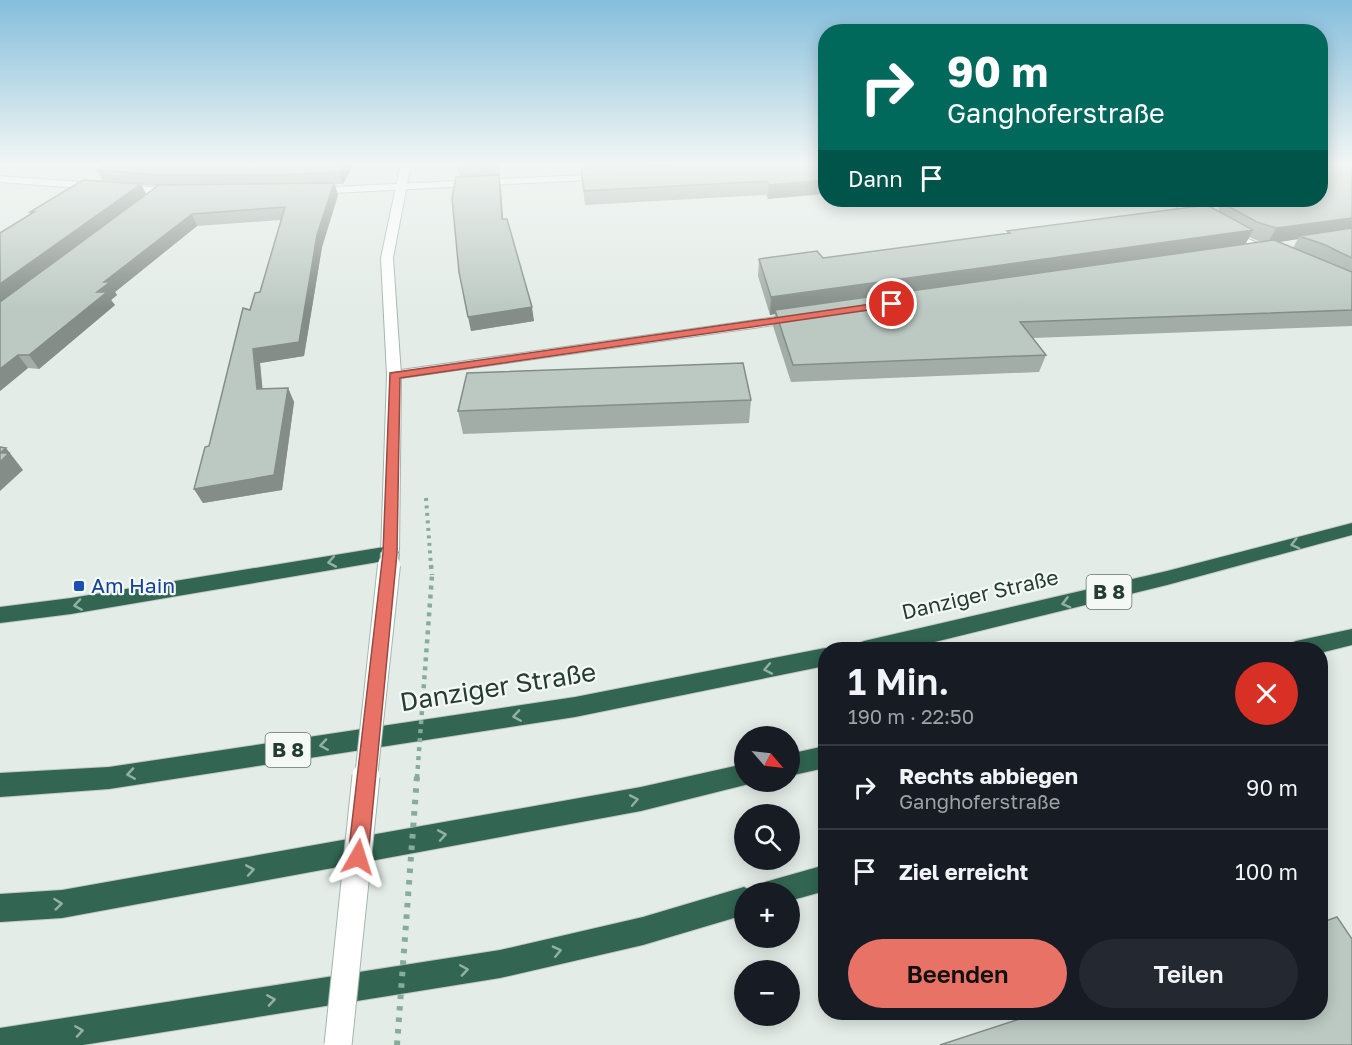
<!DOCTYPE html>
<html lang="de">
<meta charset="utf-8">
<style>
:root{--surface:#171b24;--page:#242831;--text:#f1f3f6;--muted:#9ea1a6;--line:#363941;--accent:#e87266}
body{margin:0;font-family:"Golos Text",sans-serif;background:var(--page);color:var(--text);height:100vh;display:flex;flex-direction:column;font-size:22px;white-space:nowrap}
*{box-sizing:border-box;margin:0}
p{font-size:20px;color:var(--muted)}
.icon{flex:none;width:33px;height:33px;fill:none;stroke:currentColor;stroke-width:2;stroke-linecap:round;stroke-linejoin:round}
.map{position:relative;flex:1;overflow:hidden}
.sheet{position:absolute;left:818px;top:642px;width:510px;height:378px;display:flex;flex-direction:column;background:var(--surface);border-radius:24px;box-shadow:0 3px 15px #0003}
.sheet>*{flex:none}
.guide{position:absolute;left:818px;top:24px;width:510px;height:183px;border-radius:24px;box-shadow:0 3px 15px #0003;background:#00695c;color:#fff;overflow:hidden}
.needle{width:39px;rotate:118deg}
.fabs{position:absolute;left:734px;top:726px;display:grid;gap:12px}
.fabs a{display:grid;place-items:center;width:66px;height:66px;border-radius:50%;background:var(--surface);box-shadow:0 3px 15px #0003;font-size:30px}
.pin{position:absolute;display:grid;place-items:center;width:51px;height:51px;color:#fff;margin:-26px;border:3px solid #fff;border-radius:50%;box-shadow:0 2px 6px #0007}
.me{position:absolute;width:66px;margin:-33px;rotate:6deg;stroke-linejoin:round;filter:drop-shadow(0 0 4px #0008)}
.turn{display:flex;align-items:center;gap:21px;height:126px;padding:0 30px;font-size:27px}
.turn .icon{width:78px;height:78px;stroke-width:2.5}
.turn b{display:block;font-size:42px;line-height:51px}
.then{display:flex;align-items:center;height:57px;padding:0 30px;background:#0003;gap:12px;font-size:22px}
.round{display:grid;place-items:center;flex:none;width:63px;height:63px;border-radius:32px;background:var(--page)}
.head{display:flex;align-items:center;justify-content:space-between;height:102px;padding:0 30px}
h1{font-size:36px;font-weight:600;line-height:45px}
.primary-button{display:flex;gap:12px;margin-top:auto;padding:12px 30px}
.primary-button a{flex:1;height:69px;border-radius:36px;background:var(--accent);color:#111;font-size:24px;font-weight:600;line-height:69px;text-align:center}
.primary-button a+a{background:var(--page);color:var(--text)}
ul{padding:0;list-style:none}
li{display:flex;align-items:center;gap:18px;height:84px;padding:0 30px;border-top:2px solid var(--line)}
li div{flex:1}
li b{display:block;font-size:22px}
li em{font-style:normal}
.map>svg:first-child{display:block}
.lines{fill:none;stroke-linecap:round;stroke-linejoin:round}
.street-casing{stroke:#a6b4ad;stroke-width:2}
.secondary-casing{stroke:#a2b7ad;stroke-width:2}
.highway-casing{stroke:#c2c8c6;stroke-width:2}
.path-far1{stroke:#86ad9b;stroke-width:4;stroke-dasharray:3 4.5;stroke-linecap:butt}
.path{stroke:#86ad9b;stroke-width:4.5;stroke-dasharray:4 5;stroke-linecap:butt}
.street{fill:#fff;fill-rule:evenodd}
.secondary{fill:#fff;fill-rule:evenodd}
.highway{fill:#326653;fill-rule:evenodd}
.secondary-bridge-far2-casing{stroke:#a2b7ad;stroke-width:20;stroke-linecap:butt}
.secondary-bridge-far1-casing{stroke:#a2b7ad;stroke-width:24;stroke-linecap:butt}
.secondary-bridge-casing{stroke:#a2b7ad;stroke-width:29;stroke-linecap:butt}
.path-bridge-far1{stroke:#86ad9b;stroke-width:4.5;stroke-dasharray:4 5;stroke-linecap:butt}
.path-bridge{stroke:#86ad9b;stroke-width:6;stroke-dasharray:4.5 7;stroke-linecap:butt}
.secondary-bridge-far2{stroke:#fff;stroke-width:17}
.secondary-bridge-far1{stroke:#fff;stroke-width:22}
.secondary-bridge{stroke:#fff;stroke-width:27}
.wall{fill:#a2ada7;fill-rule:evenodd}
.shaded-wall{fill:#848d88}
.building{fill:#bcc9c2;stroke:#848d88;stroke-width:1.5}
.oneway{stroke:#93b0a4}
.route{fill:#e87266;stroke:#974a42;stroke-width:1.5}
.transit-dot{fill:#1a4fb4;stroke:#f4f9f5;stroke-width:2}
.labels{text-anchor:middle;stroke-width:4.5;stroke-linejoin:round;paint-order:stroke}
.shield{fill:#f4f9f5;stroke:#62756c;stroke-width:1.5}
.shield-label{font-size:20px;font-weight:bold;fill:#243c32}
.transit-label{font-size:21px;fill:#164399;stroke:#f4f9f5;text-anchor:start}
.street-label{font-size:21px;fill:#243c32;stroke:#f4f9f5}
.near-street-label{font-size:26px;fill:#243c32;stroke:#f4f9f5}
</style>
<div class="map">
<svg width="1352" height="1045" viewBox="0 0 1352 1045">
<rect width="100%" height="100%" fill="#e3ece7"/>
<g class="lines">
<defs>
<path id="street" d="M 606,174 L 609,175 L 609,179 L 313,194 L 308,191 L 313,188 Z
M 0,176 L 175,189 L 180,192 L 175,195 L 0,182 Z
M 1165,200 L 1177,200 L 1248,239 L 1277,251 L 1271,254 L 1240,243 Z
M 798,314 L 805,318 L 803,321 L 394,379 L 387,375 L 394,371 Z"/>
<path id="secondary" d="M 401,163 L 411,163 L 393,258 L 401,375 L 399,553 L 397,558 L 390,560 L 383,558 L 381,553 L 387,375 L 381,258 Z"/>
<path id="highway" d="M 1352,523 L 1352,535 L 1167,585 L 902,650 L 854,650 L 857,644 L 864,641 L 1167,571 Z
M 390,546 L 397,548 L 399,553 L 397,558 L 390,560 L 71,614 L 0,623 L 0,607 L 71,598 Z
M 1352,629 L 1352,645 L 1320,653 L 1320,650 L 1286,650 L 1289,644 L 1296,641 Z
M 825,648 L 829,650 L 825,650 L 825,666 L 575,717 L 109,789 L 0,797 L 0,773 L 109,767 L 575,697 Z
M 825,746 L 825,768 L 789,776 L 789,754 Z
M 744,764 L 744,782 L 753,783 L 641,811 L 62,918 L 0,922 L 0,894 L 62,890 L 641,787 Z
M 825,865 L 825,891 L 789,901 L 789,892 L 762,892 L 765,882 Z
M 744,887 L 754,892 L 744,892 L 744,915 L 643,945 L 500,978 L 83,1045 L 0,1045 L 0,1028 L 500,950 L 643,917 Z"/>
</defs>
<use href="#street" class="street-casing"/>
<use href="#secondary" class="secondary-casing"/>
<use href="#highway" class="highway-casing"/>
<path class="path-far1" d="M 426,498 L 431,566"/>
<path class="path" d="M 431,565 L 432,575"/>
<use href="#street" class="street"/>
<use href="#secondary" class="secondary"/>
<use href="#highway" class="highway"/>
<defs>
<path id="secondary-bridge-far2" d="M 389,566 L 390,553"/>
<path id="secondary-bridge-far1" d="M 366,778 L 389,565"/>
<path id="secondary-bridge" d="M 338,1045 L 366,776"/>
</defs>
<use href="#secondary-bridge-far2" class="secondary-bridge-far2-casing"/>
<use href="#secondary-bridge-far1" class="secondary-bridge-far1-casing"/>
<use href="#secondary-bridge" class="secondary-bridge-casing"/>
<path class="path-bridge-far1" d="M 417,778 L 432,575"/>
<path class="path-bridge" d="M 397,1045 L 417,776"/>
<use href="#secondary-bridge-far2" class="secondary-bridge-far2"/>
<use href="#secondary-bridge-far1" class="secondary-bridge-far1"/>
<use href="#secondary-bridge" class="secondary-bridge"/>
</g>
<path class="wall" d="M 355,163 L 343,184 L 335,184 L 338,195 L 322,247 L 304,356 L 260,363 L 262,389 L 288,388 L 294,402 L 282,490 L 203,503 L 194,489 L 209,446 L 250,310 L 260,292 L 281,220 L 197,226 L 115,292 L 117,295 L 111,300 L 115,305 L 39,369 L 28,368 L 0,391 L 31,214 L 30,212 L 103,181 L 97,170 ZM 142,185 L 158,186 L 146,195 Z
M 499,163 L 500,177 L 499,177 L 503,219 L 534,321 L 471,331 L 460,177 L 458,169 Z
M 580,163 L 825,163 L 768,199 L 766,195 L 585,205 Z
M 1352,163 L 1352,326 L 1033,338 L 1046,355 L 1039,372 L 791,382 L 773,326 L 775,314 L 770,315 L 758,276 L 759,259 L 823,258 L 1007,234 L 1007,231 L 1219,212 L 1218,200 L 1320,200 ZM 1249,237 L 1261,242 L 1245,244 ZM 1298,239 L 1293,248 L 1279,242 Z
M 751,400 L 749,423 L 463,434 L 458,411 Z"/>
<path class="shaded-wall" d="M 345,163 L 355,163 L 343,184 L 339,172 Z
M 499,175 L 501,187 L 504,232 L 502,219 Z
M 825,180 L 825,194 L 768,199 L 769,185 Z
M 334,183 L 338,195 L 322,247 L 304,356 L 260,363 L 264,403 L 257,389 L 253,349 L 317,235 Z
M 141,184 L 147,196 L 0,304 L 0,284 Z
M 192,214 L 197,226 L 115,292 L 117,295 L 111,300 L 115,305 L 39,369 L 29,355 L 97,292 L 104,282 Z
M 1352,218 L 1352,231 L 1299,236 L 1298,239 L 1267,244 L 1276,228 Z
M 1253,230 L 1244,247 L 775,310 L 775,314 L 770,315 L 771,297 Z
M 532,307 L 534,321 L 471,331 L 468,317 Z
M 18,355 L 28,368 L 0,391 L 0,369 Z
M 288,388 L 294,402 L 282,490 L 203,503 L 194,489 Z
M 6,448 L 23,470 L 0,491 L 0,453 Z"/>
<path class="building" d="M 109,163 L 345,163 L 339,172 L 278,175 L 157,175 L 97,170 Z
M 460,163 L 498,163 L 498,167 L 458,169 Z
M 722,163 L 825,163 L 825,180 L 769,185 L 767,181 L 584,191 L 581,169 Z
M 1320,163 L 1352,163 L 1352,218 L 1276,228 L 1257,222 L 1224,204 L 1228,204 L 1227,200 L 1320,200 Z
M 499,175 L 502,219 L 507,219 L 532,307 L 468,317 L 459,272 L 452,198 L 456,177 Z
M 83,180 L 141,184 L 0,284 L 0,233 L 34,212 L 30,212 Z
M 334,183 L 317,235 L 299,342 L 253,349 L 257,389 L 288,388 L 274,475 L 194,489 L 205,447 L 209,446 L 243,308 L 250,310 L 255,293 L 260,292 L 285,207 L 192,214 L 104,282 L 110,282 L 97,292 L 107,292 L 29,355 L 18,355 L 0,369 L 0,302 L 159,185 Z
M 1207,205 L 1253,230 L 771,297 L 759,259 L 817,251 L 823,258 L 1010,233 L 1007,231 Z
M 1352,228 L 1352,258 L 1323,244 L 1299,236 Z
M 1274,240 L 1352,272 L 1352,310 L 1020,322 L 1046,355 L 793,365 L 775,310 Z
M 743,363 L 751,400 L 458,411 L 467,373 Z
M 0,447 L 6,448 L 0,453 Z
M 0,453 L 9,453 L 0,462 Z
M 1337,917 L 1352,939 L 1352,1045 L 940,1045 L 1041,1012 L 1320,1012 L 1320,923 Z"/>
<defs><path id="oneway-chevron" d="M-2-3.5L2.5 0L-2 3.5" fill="none" stroke-width="1.6" stroke-linecap="round" stroke-linejoin="round" transform="scale(1.5)"/></defs>
<g class="oneway">
<use href="#oneway-chevron" transform="translate(1295 544) rotate(165)"/>
<use href="#oneway-chevron" transform="translate(332 562) rotate(170)"/>
<use href="#oneway-chevron" transform="translate(1066 603) rotate(166)"/>
<use href="#oneway-chevron" transform="translate(78 605) rotate(171)"/>
<use href="#oneway-chevron" transform="translate(768 669) rotate(169)"/>
<use href="#oneway-chevron" transform="translate(517 716) rotate(171)"/>
<use href="#oneway-chevron" transform="translate(324 745) rotate(171)"/>
<use href="#oneway-chevron" transform="translate(131 774) rotate(171)"/>
<use href="#oneway-chevron" transform="translate(634 800) rotate(-11)"/>
<use href="#oneway-chevron" transform="translate(442 835) rotate(-10)"/>
<use href="#oneway-chevron" transform="translate(250 870) rotate(-10)"/>
<use href="#oneway-chevron" transform="translate(58 904) rotate(-6)"/>
<use href="#oneway-chevron" transform="translate(557 951) rotate(-13)"/>
<use href="#oneway-chevron" transform="translate(464 970) rotate(-9)"/>
<use href="#oneway-chevron" transform="translate(271 1000) rotate(-9)"/>
<use href="#oneway-chevron" transform="translate(79 1031) rotate(-9)"/>
</g>
<linearGradient id="sky" x2="0" y2="1"><stop stop-color="#85bedd"/><stop offset="0.53" stop-color="#f2f6f4"/><stop offset="1" stop-color="#f2f6f4" stop-opacity="0"/></linearGradient>
<rect width="1352" height="309" fill="url(#sky)"/>
<path class="route" d="M 892,301 L 897,304 L 896,306 L 400,378 L 397,553 L 368,857 L 365,864 L 358,867 L 351,864 L 348,857 L 383,553 L 390,373 Z"/>
<rect class="transit-dot" x="73" y="580" width="12" height="12" rx="3"/>
<g class="labels">
<g class="shield">
<rect x="1086.5" y="575" width="45" height="34" rx="4.5"/>
<rect x="265.5" y="733" width="45" height="34" rx="4.5"/>
</g>
<g class="shield-label">
<text x="1109" y="599">B 8</text>
<text x="288" y="757">B 8</text>
</g>
<g class="transit-label">
<text x="91" y="593">Am Hain</text>
</g>
<g class="street-label">
<text transform="translate(980 595) rotate(-13)" y="7">Danziger Straße</text>
</g>
<g class="near-street-label">
<text transform="translate(498 687) rotate(-9)" y="9">Danziger Straße</text>
</g>
</g>
</svg>
<div class="fabs">
<a><svg class="needle" viewBox="-14 -14 28 28"><path d="M0-13l5 13h-10z" fill="#e53935"/><path d="M0 13l5-13h-10z" fill="#9ea1a6"/></svg></a>
<a><svg class="icon" aria-label="search" viewBox="0 0 24 24"><circle cx="10" cy="10" r="6"/><path d="M15 15l6 6"/></svg></a>
<a>+</a>
<a>−</a>
</div>
<div class="pin" style="left:892px;top:304px;background:#d93025"><svg class="icon" aria-label="arrive" viewBox="0 0 24 24"><path d="M6 21V4h12l-3 4 3 4H6"/></svg></div>
<svg class="me" style="left:358px;top:857px" viewBox="-20 -20 40 40"><path d="M0-17L14 15 0 8-14 15z" fill="#e87266" stroke="#fff" stroke-width="4"/></svg>
<div class="guide">
<div class="turn"><svg class="icon" aria-label="right" viewBox="0 0 24 24"><path d="M7 20v-9h11M14 6l5 5-5 5"/></svg><div><b>90 m</b>Ganghoferstraße</div></div>
<div class="then">Dann<svg class="icon" aria-label="arrive" viewBox="0 0 24 24"><path d="M6 21V4h12l-3 4 3 4H6"/></svg></div>
</div>
<section class="sheet">
<div class="head"><div><h1>1 Min.</h1><p>190 m · 22:50</p></div><a class="round" style="background:#d93025;color:#fff"><svg class="icon" aria-label="close" viewBox="0 0 24 24"><path d="M6 6l12 12M18 6L6 18"/></svg></a></div>
<ul>
<li><svg class="icon" aria-label="right" viewBox="0 0 24 24"><path d="M7 20v-9h11M14 6l5 5-5 5"/></svg><div><b>Rechts abbiegen</b><p>Ganghoferstraße</p></div><em>90 m</em></li>
<li><svg class="icon" aria-label="arrive" viewBox="0 0 24 24"><path d="M6 21V4h12l-3 4 3 4H6"/></svg><div><b>Ziel erreicht</b></div><em>100 m</em></li>
</ul>
<div class="primary-button"><a>Beenden</a><a>Teilen</a></div>
</section>
</div>
